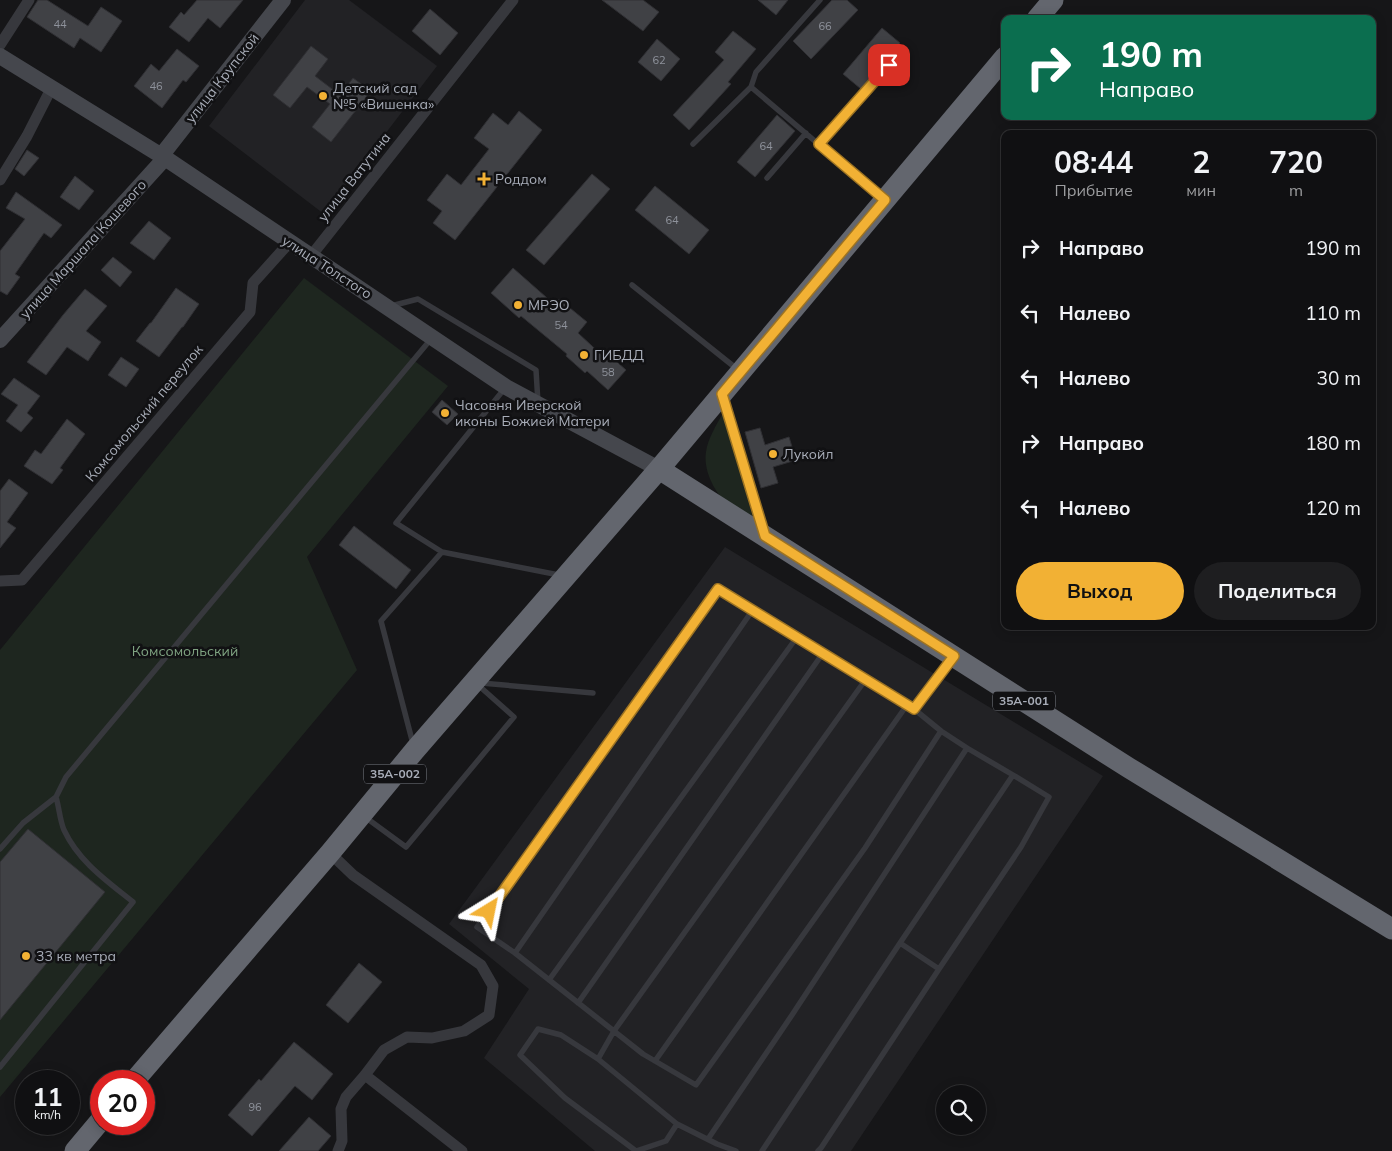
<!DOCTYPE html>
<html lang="ru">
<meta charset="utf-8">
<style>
:root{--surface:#101012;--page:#1e1e20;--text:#f1f3f6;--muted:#9c9d9f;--line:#303032;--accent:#f2b134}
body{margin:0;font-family:Mulish,sans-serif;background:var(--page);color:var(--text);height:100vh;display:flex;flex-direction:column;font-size:19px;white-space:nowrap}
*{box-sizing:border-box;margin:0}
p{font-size:16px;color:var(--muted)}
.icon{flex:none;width:28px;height:28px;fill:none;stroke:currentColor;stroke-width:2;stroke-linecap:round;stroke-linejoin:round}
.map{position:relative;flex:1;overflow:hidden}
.panel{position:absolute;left:1001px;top:130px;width:375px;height:500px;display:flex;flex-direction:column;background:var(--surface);border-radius:10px;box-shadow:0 2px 12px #0003,0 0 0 1px var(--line)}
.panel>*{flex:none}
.hud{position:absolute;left:1001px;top:15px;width:375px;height:105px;border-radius:10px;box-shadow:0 2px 12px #0003,0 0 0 1px var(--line);background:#0b6e4f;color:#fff;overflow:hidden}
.buttons{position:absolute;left:936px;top:1085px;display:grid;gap:10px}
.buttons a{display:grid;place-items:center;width:50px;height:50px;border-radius:50%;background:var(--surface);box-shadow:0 2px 12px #0003,0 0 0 1px var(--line);font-size:25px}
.speed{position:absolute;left:15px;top:1070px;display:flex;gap:10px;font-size:25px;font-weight:700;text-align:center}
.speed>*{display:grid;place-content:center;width:65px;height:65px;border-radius:50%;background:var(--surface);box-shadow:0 2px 12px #0003,0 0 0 1px var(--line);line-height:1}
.speed small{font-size:12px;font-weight:400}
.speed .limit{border:8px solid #d22;background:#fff;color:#111}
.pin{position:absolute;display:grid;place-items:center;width:42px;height:42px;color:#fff;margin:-21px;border-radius:10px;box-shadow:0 2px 8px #0006}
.me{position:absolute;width:55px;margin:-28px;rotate:35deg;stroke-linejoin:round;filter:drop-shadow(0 0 4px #0008)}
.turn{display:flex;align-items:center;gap:18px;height:105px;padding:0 15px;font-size:22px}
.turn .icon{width:65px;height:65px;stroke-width:2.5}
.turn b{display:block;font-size:35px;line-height:42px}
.eta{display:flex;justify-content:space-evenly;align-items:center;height:85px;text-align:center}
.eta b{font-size:30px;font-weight:700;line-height:35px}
.button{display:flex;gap:10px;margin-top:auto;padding:10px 15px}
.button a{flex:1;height:58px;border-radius:30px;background:var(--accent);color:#111;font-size:20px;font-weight:700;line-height:58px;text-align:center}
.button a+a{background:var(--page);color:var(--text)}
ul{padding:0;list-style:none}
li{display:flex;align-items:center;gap:15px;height:65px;padding:0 15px}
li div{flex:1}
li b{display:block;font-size:19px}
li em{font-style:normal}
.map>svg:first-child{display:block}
.built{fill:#222225}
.green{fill:#1e261f}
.building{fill:#404145;stroke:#303034}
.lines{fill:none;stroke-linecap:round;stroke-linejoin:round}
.lane{stroke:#37383d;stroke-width:5.5}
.street{stroke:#37383d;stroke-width:11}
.secondary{stroke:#45474d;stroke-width:16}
.highway{stroke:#63666e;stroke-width:21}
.route-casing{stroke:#9d7322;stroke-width:12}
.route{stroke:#f2b134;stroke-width:9}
.poi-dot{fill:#f2b134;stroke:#111113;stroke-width:2}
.labels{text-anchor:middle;stroke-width:5;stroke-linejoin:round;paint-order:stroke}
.number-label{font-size:11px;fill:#8e929b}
.shield{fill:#111113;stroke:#7b7e86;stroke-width:1}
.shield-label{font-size:12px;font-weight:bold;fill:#a8adb8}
.street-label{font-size:14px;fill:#a8adb8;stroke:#111113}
.poi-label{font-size:14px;fill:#a8adb8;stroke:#111113;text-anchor:start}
.park-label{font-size:14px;fill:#7fa381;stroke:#111113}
</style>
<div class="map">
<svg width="1392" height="1151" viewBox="0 0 1392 1151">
<rect width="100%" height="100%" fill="#161618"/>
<path class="built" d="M 305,0 L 349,0 L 437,66 L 324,214 L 209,126 Z
M 725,547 L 1103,776 L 851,1151 L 595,1151 L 484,1058 L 529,989 L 449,924 Z"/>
<path class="green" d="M 304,278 L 448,386 L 307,557 L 357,670 L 0,1097 L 0,650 Z
M 723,413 L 754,521 C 747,516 738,512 731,507 C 716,495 703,472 706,452 C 708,438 716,426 723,413 Z"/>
<path class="building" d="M 38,0 L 47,0 L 88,26 L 101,7 L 122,21 L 101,52 L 80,38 L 74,48 L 27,17 Z
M 197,0 L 243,0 L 220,28 L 208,18 L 189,42 L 169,27 L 181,12 L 184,15 Z
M 602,0 L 643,0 L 659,12 L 643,31 Z
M 758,0 L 788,0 L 776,15 Z
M 832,0 L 847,0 L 858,10 L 811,59 L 793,41 Z
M 430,9 L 458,33 L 440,55 L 412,31 Z
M 882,28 L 900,43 L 861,89 L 843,74 Z
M 733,31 L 756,49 L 728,82 L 731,84 L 689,130 L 673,115 L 724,60 L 715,52 Z
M 657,39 L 680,59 L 661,81 L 638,62 Z
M 311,46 L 328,59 L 315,76 L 340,95 L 353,78 L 371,91 L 331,142 L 312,127 L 330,104 L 307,87 L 290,108 L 273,95 Z
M 177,49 L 199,66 L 186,82 L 183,80 L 162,108 L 134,86 L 151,64 L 159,71 Z
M 519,111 L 542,130 L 455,240 L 433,223 L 442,211 L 427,200 L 447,174 L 461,185 L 489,149 L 474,138 L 493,113 L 508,125 Z
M 777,115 L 795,131 L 755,177 L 737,162 Z
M 27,150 L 39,158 L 24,176 L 15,169 Z
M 592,174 L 610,189 L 544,265 L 526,250 Z
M 75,176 L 94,191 L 79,210 L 60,197 Z
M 655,186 L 709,230 L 689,254 L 635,210 Z
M 16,192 L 62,225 L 51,238 L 44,233 L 15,274 L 20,277 L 7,295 L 0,291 L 0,251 L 25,219 L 6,208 Z
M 149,221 L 171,238 L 154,260 L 130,243 Z
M 113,257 L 132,272 L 120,287 L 101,270 Z
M 513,268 L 555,305 L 559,299 L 587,322 L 578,333 L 605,358 L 609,355 L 626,370 L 608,390 L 587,371 L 585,373 L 566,356 L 567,354 L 521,316 L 519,318 L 491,293 Z
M 176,288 L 199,304 L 183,327 L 182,327 L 159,357 L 136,341 L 150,323 L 151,323 Z
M 85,289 L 107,306 L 86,331 L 101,342 L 88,361 L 67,347 L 46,375 L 27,362 L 63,315 Z
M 121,357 L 139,369 L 126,387 L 108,375 Z
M 14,378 L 40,396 L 27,413 L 33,418 L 21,432 L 6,421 L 18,405 L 1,394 Z
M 442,400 L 458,414 L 447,425 L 432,412 Z
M 67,419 L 85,434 L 60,468 L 63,470 L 52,484 L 24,466 L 35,450 L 41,454 Z
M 760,428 L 765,445 L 789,437 L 796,460 L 773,467 L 778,483 L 761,488 L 745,432 Z
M 9,479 L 28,493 L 7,522 L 16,528 L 0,548 L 0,491 Z
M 354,526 L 411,570 L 396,589 L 339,545 Z
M 28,829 L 105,892 L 0,1020 L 0,862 Z
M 359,963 L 382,982 L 348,1023 L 326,1005 Z
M 294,1042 L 333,1074 L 312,1100 L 295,1086 L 252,1136 L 228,1115 L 259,1079 L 261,1081 Z
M 309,1117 L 331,1136 L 318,1151 L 279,1151 Z"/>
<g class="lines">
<path class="lane" d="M 751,87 L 756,72 L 820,0
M 693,144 L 751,87 L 881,197
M 819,144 L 901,52
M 767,178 L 806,133
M 632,285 L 737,369
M 391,306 L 418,299 L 536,370 L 538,403
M 724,399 L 763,529
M 442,552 L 396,523 L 505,388
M 481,683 L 593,693
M 914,709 L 941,731 L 865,848 L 696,1085 L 643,1054 L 515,953 L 477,927 L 718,589 L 914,709 L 951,660
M 941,731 L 967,748
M 413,744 L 381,621 L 442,552 L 559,575
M 365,817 L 406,847 L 514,717 L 478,685
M 0,849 L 23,823 L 56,797 L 66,777 L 431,339
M 900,943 L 1013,775 L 1049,797 L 1021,847 L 939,969
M 515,953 L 752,611
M 549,980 L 797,637
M 578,1003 L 823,653
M 598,1059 L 677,1124 L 666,1141 L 636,1151 L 565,1098 L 520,1055 L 538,1029 L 561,1035 L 598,1059 L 614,1031 L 866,679
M 655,1061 L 907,705
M 0,1067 L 133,902 C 107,881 79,862 64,830 C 60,821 59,807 56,797
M 677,1124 L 717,1144 L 736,1151
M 708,1139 L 792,1015 L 967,748 L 1013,775
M 762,1151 L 900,943 L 939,969 L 821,1148 L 818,1151"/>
<path class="street" d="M 0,45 L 29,0
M 0,180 L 27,136 L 52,87
M 311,256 L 513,0
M 0,581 L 22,580 L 250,312 L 253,283 L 289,243
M 330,853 L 353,875 L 481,965 L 493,986 L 489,1015 L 464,1031 L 432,1038 L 407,1037 L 384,1050 L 365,1075 L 346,1097 L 341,1109 L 342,1141 L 338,1151
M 365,1075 L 462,1151"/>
<path class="secondary" d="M 0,56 L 165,158 L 506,387 L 659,469
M 161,156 L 283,0
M 0,340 L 165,158"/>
<path class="highway" d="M 1037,19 L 1053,0
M 659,469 L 1129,768 L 1392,929
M 134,1081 L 330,853 L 415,750 L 659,469 L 1005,57
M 75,1151 L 101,1120"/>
</g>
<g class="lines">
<defs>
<path id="route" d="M 489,911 L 718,589 L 914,709 L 954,656 L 765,536 L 722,394 L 885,200 L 819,144 L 889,65"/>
</defs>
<use href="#route" class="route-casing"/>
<use href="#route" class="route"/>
</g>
<g class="poi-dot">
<circle cx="323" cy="96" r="5"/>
<path d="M481.5 171.5h5v5h5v5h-5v5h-5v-5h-5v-5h5z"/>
<circle cx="518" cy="305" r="5"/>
<circle cx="584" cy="355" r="5"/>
<circle cx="445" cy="413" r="5"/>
<circle cx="773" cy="454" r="5"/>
<circle cx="26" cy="956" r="5"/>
</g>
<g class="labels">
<g class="number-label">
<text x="60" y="28">44</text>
<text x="825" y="30">66</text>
<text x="659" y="64">62</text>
<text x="156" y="90">46</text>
<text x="766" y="150">64</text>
<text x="672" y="224">64</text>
<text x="561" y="329">54</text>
<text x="608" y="376">58</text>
<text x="255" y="1111">96</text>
</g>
<g class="shield">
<rect x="993" y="691.5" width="62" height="19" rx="4"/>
<rect x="364" y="764.5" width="62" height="19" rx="4"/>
</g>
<g class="shield-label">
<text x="1024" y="705">35А-001</text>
<text x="395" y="778">35А-002</text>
</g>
<g class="street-label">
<text transform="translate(222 78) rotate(-52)" y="5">улица Крупской</text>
<text transform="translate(354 177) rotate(-52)" y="5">улица Ватутина</text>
<text transform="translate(83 249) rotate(-48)" y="5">улица Маршала Кошевого</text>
<text transform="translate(327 267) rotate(33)" y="5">улица Толстого</text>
<text transform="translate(144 413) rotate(-50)" y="5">Комсомольский переулок</text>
</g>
<g class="poi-label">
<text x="333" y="93">Детский сад<tspan x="333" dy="16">№5 «Вишенка»</tspan></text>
<text x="495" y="184">Роддом</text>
<text x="528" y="310">МРЭО</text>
<text x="594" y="360">ГИБДД</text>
<text x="455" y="410">Часовня Иверской<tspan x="455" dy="16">иконы Божией Матери</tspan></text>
<text x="783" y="459">Лукойл</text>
<text x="36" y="961">33 кв метра</text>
</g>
<g class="park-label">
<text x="185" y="656">Комсомольский</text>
</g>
</g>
</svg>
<div class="buttons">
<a><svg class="icon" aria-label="search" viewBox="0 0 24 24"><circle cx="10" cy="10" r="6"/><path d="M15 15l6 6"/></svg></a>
</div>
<div class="speed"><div>11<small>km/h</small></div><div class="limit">20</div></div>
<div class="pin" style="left:889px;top:65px;background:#d93025"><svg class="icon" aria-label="arrive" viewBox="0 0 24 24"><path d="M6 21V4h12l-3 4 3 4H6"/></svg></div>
<svg class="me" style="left:489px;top:911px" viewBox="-20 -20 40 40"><path d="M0-17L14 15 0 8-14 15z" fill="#f2b134" stroke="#fff" stroke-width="4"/></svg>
<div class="hud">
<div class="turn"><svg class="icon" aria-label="right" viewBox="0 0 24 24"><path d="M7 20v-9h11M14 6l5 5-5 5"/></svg><div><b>190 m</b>Направо</div></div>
</div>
<section class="panel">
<div class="eta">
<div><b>08:44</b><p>Прибытие</p></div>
<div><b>2</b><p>мин</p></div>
<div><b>720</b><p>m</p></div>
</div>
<ul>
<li><svg class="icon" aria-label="right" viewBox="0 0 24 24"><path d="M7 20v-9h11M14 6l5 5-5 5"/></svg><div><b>Направо</b></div><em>190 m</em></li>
<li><svg class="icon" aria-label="left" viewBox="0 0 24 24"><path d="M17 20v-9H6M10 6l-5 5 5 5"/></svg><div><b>Налево</b></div><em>110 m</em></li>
<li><svg class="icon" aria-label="left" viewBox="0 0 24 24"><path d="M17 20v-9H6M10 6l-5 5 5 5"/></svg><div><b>Налево</b></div><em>30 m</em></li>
<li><svg class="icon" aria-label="right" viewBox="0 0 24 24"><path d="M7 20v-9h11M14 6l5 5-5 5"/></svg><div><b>Направо</b></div><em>180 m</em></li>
<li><svg class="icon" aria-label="left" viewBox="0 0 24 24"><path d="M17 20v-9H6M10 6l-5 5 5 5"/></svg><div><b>Налево</b></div><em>120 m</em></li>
</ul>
<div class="button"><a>Выход</a><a>Поделиться</a></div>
</section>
</div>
